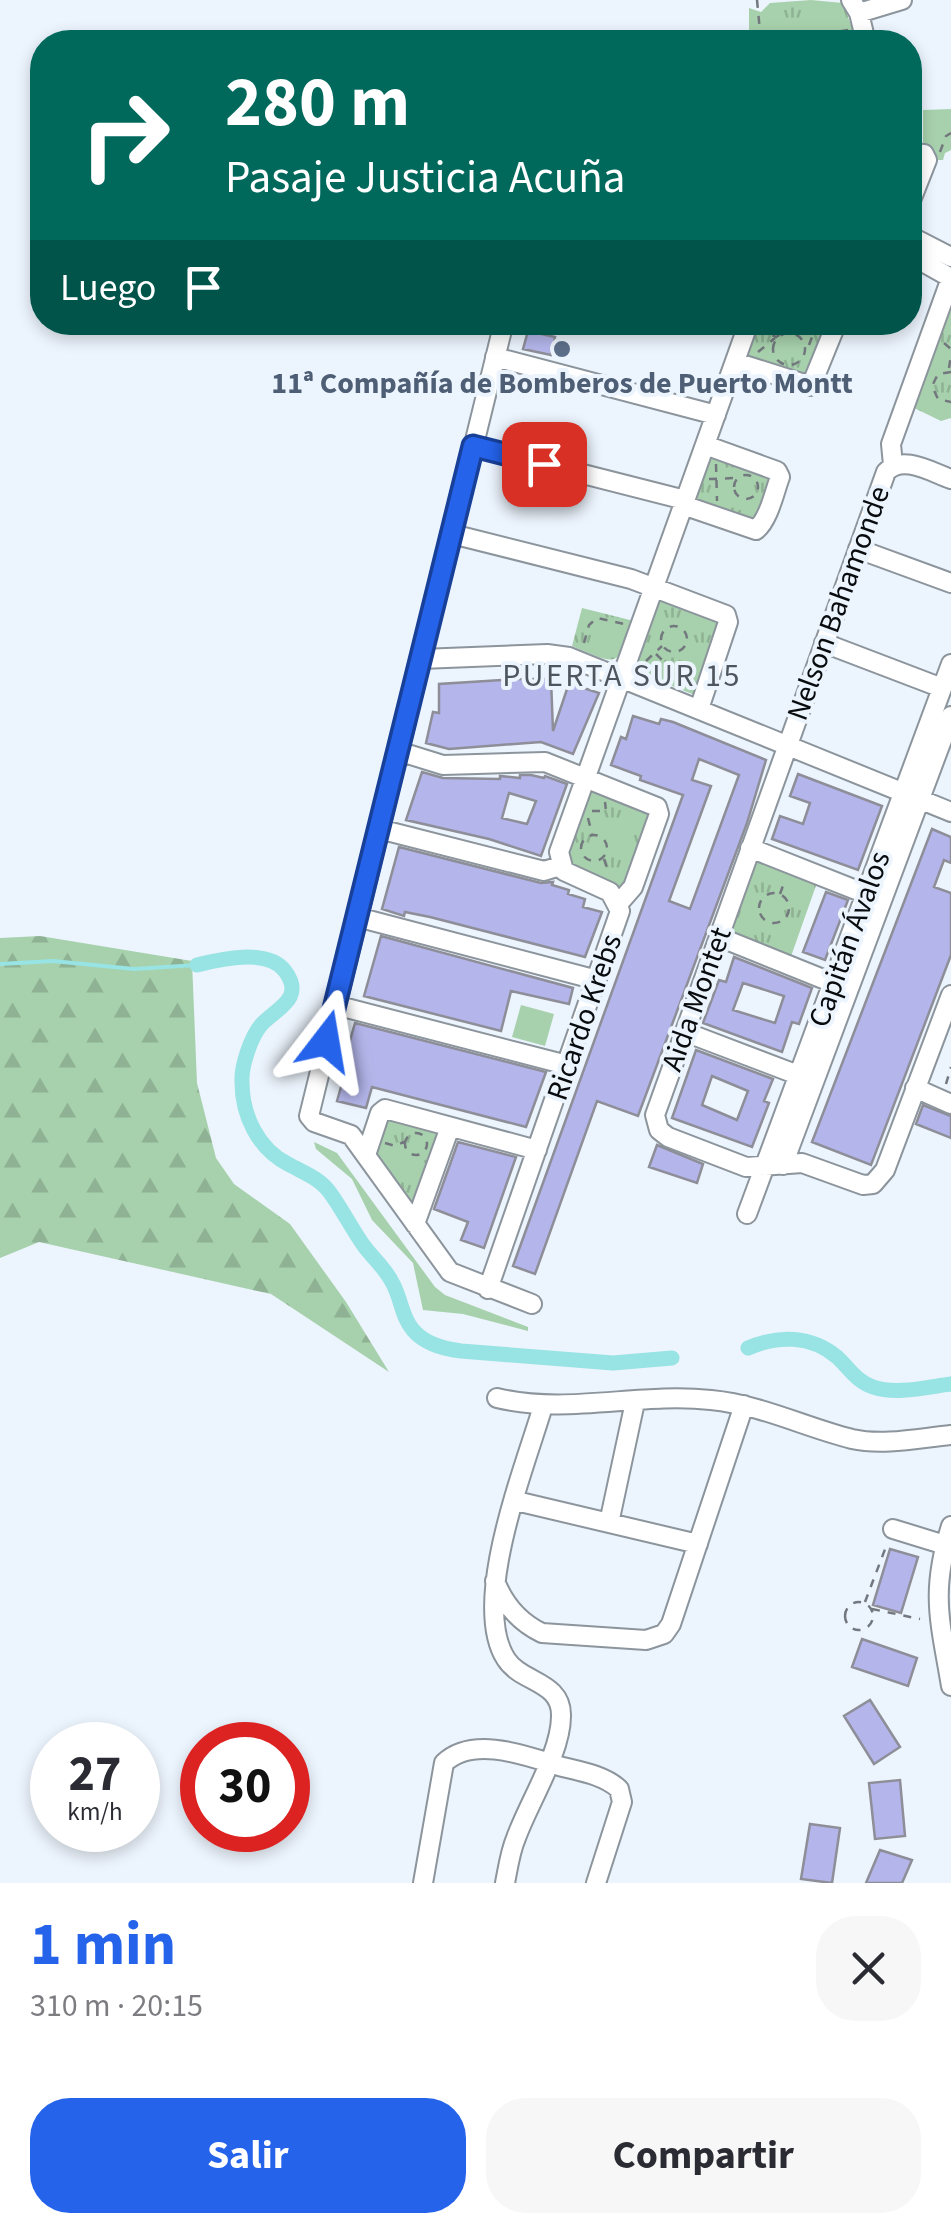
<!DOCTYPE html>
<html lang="es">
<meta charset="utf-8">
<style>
:root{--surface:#fff;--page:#f7f7f7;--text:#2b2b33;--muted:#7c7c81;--accent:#2563eb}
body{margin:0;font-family:"Source Sans 3",sans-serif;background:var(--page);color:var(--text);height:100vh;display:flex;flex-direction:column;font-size:38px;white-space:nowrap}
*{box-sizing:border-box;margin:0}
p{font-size:32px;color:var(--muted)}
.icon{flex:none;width:55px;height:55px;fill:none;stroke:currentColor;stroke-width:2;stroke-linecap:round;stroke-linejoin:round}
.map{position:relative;height:1883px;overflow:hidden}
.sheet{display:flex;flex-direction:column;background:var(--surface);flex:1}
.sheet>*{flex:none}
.top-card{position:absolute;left:30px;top:30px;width:892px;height:305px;border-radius:40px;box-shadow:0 5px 15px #0003;background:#00695c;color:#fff;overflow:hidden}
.speed{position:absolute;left:30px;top:1722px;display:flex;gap:20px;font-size:50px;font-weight:700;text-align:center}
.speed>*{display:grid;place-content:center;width:130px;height:130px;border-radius:50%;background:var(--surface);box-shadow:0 5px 15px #0003;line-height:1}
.speed small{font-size:25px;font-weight:400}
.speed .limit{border:15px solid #d22;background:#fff;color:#111}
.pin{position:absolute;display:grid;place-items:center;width:85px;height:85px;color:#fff;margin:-42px;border-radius:20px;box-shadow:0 5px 15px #0006}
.me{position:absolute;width:110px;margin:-55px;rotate:14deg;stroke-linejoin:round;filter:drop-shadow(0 0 8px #0008)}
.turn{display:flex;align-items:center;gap:35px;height:210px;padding:0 30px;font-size:45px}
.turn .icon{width:130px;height:130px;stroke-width:2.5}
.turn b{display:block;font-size:70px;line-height:85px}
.then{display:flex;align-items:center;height:95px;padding:0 30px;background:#0003;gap:20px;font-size:38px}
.round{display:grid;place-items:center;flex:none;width:105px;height:105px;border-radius:40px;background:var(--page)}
.overview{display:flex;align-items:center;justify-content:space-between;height:170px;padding:0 30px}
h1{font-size:60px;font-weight:700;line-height:75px;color:var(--accent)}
.action{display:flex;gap:20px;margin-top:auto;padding:20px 30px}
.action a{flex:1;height:115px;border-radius:40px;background:var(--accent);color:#fff;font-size:40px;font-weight:700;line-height:115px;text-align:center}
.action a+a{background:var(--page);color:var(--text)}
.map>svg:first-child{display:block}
.grass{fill:#a7d1ac}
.forest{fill:url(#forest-firs)}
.park{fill:url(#park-tufts)}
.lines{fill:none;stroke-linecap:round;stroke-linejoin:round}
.stream{stroke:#98e3e3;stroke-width:4}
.canal{stroke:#98e3e3;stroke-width:15}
.building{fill:#b4b6eb;stroke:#8d8e98;stroke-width:2.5;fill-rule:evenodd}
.minor-casing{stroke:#8c949c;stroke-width:22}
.path{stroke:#73787e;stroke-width:2.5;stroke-dasharray:8 8;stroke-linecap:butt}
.minor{stroke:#fff;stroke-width:18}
.route-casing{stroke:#184099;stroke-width:25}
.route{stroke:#2563eb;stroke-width:18}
.service-dot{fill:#5c6f8a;stroke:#ecf4fd;stroke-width:4}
.labels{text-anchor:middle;stroke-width:8;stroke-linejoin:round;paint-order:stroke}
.service-label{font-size:30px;font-weight:bold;fill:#4e5e75;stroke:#ecf4fd}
.street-label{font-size:30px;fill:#090c0f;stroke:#ecf4fd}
.neighbourhood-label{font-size:32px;letter-spacing:2.5px;fill:#4e555c;stroke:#ecf4fd}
</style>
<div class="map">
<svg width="951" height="1883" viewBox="0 0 951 1883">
<defs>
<pattern id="forest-firs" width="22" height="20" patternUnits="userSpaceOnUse" patternTransform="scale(2.5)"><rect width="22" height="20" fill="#a7d1ac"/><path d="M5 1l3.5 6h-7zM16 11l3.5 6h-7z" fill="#8eb293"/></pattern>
<pattern id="park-tufts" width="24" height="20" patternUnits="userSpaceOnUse" patternTransform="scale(2.5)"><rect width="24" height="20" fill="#a7d1ac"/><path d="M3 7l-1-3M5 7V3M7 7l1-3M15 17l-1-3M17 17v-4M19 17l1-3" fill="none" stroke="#8eb293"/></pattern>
</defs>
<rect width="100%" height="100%" fill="#ecf4fd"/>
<path class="grass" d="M 951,109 L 951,150 L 945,153 L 943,160 L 938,160 L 934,150 L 923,146 L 923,110 Z
M 521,1005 L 554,1014 L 545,1046 L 512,1037 Z
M 314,1142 L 337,1153 L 435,1287 L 445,1295 L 528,1327 L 528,1331 L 463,1314 L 423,1310 L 413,1263 L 372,1220 L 352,1179 L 316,1149 Z"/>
<path class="forest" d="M 40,936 L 192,961 L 197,1083 L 216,1158 L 234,1184 L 290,1224 L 346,1302 L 389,1372 L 271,1294 L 39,1242 L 0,1258 L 0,938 Z"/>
<path class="park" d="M 811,0 L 843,3 L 857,42 L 749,42 L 749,8 L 761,12 L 770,3 Z
M 951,293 L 951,418 L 941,421 L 910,406 Z
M 757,323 L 827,324 L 812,377 L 746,357 Z
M 713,452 L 772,472 L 759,524 L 694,501 Z
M 658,597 L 722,618 L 697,696 L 645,675 L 637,666 Z
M 582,608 L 634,621 C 617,670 618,665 572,646 Z
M 590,788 L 655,812 L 629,887 L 620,892 L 570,869 L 565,860 Z
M 756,859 L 818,880 L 789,962 L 734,940 L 729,930 Z
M 382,1117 L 441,1129 L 415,1207 L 374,1151 Z"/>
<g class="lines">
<path class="stream" d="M 0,964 L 53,961 L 134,969 L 197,965"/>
<path class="canal" d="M 197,965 C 220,959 268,948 285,971 C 306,999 275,1009 261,1025 C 251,1037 241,1066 242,1082 C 242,1115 258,1149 288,1164 C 304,1173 320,1178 331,1194 C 343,1211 352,1229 364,1246 C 373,1258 385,1268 392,1282 C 401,1297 401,1316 413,1330 C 425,1344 444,1349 461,1351 L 613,1363 L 672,1358
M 748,1348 C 778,1335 811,1335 837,1357 C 849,1368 856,1381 873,1387 C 896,1395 927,1387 951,1384"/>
</g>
<path class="building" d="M 528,331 L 555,337 L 551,355 L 523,349 Z
M 517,679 L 551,679 L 553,731 L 569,683 L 599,693 L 573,754 L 541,742 L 449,749 L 426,743 L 433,712 L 439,713 L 439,684 Z
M 633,716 L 659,724 L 661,719 L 673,722 L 766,760 L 747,823 L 638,1116 L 597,1101 L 535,1274 L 513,1266 L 683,795 L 640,780 L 641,776 L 611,765 L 621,737 L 626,739 ZM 699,759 L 739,775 L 690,909 L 669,901 L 711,786 L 692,780 Z
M 422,772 L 443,778 L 500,779 L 500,776 L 520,778 L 520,775 L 531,775 L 544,778 L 545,776 L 567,784 L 541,856 L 489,839 L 406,820 ZM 509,793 L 536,801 L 527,824 L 502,818 Z
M 798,774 L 882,806 L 858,870 L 772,839 L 780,816 L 803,824 L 810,803 L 790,796 Z
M 932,829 L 951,837 L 951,863 L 944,860 L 934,887 L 951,893 L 951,955 L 871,1165 L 812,1142 Z
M 399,847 L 541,883 L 553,882 L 552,885 L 569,890 L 568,894 L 585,899 L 583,907 L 602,912 L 585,957 L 430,917 L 405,912 L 404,916 L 382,909 Z
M 826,892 L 848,900 L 825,960 L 803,952 Z
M 381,936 L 573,988 L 569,1004 L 511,991 L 501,1031 L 364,996 Z
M 734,957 L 812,988 L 799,1024 L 792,1022 L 782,1052 L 703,1023 L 719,980 L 726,982 ZM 743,983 L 784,996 L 775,1023 L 733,1010 Z
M 355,1023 L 546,1072 L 526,1127 L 372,1087 L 366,1108 L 337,1101 L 347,1066 L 343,1065 Z
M 696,1050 L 773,1079 L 764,1101 L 769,1103 L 752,1147 L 672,1118 ZM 712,1076 L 748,1091 L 737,1120 L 702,1105 Z
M 923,1105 L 951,1116 L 951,1138 L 916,1124 Z
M 458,1142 L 516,1157 L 484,1248 L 461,1240 L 468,1222 L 434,1209 Z
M 657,1145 L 703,1164 L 697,1183 L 649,1167 Z
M 890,1549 L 918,1557 L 901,1613 L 873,1605 Z
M 862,1639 L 917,1658 L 908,1686 L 852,1667 Z
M 870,1700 L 900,1747 L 874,1764 L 844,1716 Z
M 900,1780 L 905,1836 L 875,1839 L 869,1783 Z
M 810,1824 L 840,1828 L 832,1883 L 801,1879 Z
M 880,1850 L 912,1860 L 902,1883 L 866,1883 Z"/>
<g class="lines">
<defs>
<path id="minor" d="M 851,0 L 859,13 L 866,42
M 859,13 L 902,0
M 910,153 L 924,154 L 927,160 L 910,203
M 910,236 L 951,257
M 910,255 L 951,278
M 504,322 L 309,1116 L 314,1122 L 351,1135 L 450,1272 L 532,1304
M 495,357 L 716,415
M 735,362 L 811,386 L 835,327 L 833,322
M 473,446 L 685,500
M 893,465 L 891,444 L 951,278
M 951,479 C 931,472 902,454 886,472 L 655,1115 L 659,1130 L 668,1137 L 746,1167 L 802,1163 L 863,1185 L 873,1184 L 885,1170 L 951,995
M 683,505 L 756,530 C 769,519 774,493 780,477 L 777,471 L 705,445
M 452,534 L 631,579 L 726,615 L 728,622 L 699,709
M 858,549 L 951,583
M 824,643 L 942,688
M 421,659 L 547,654 L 569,657 L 951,812
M 398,751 L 443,765 L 545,762 L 657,807 L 659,814 L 633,887 L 619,903
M 379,829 L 544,871 L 560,866
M 750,848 L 866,894
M 357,917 L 597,980
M 719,937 L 833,983
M 335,1005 L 567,1065
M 685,1032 L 798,1075
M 915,1088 L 951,1104
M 366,1155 L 380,1113 L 385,1109 L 537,1150
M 783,1165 L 951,716
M 747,1214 L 951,664
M 415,1224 L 450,1127
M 488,1289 L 620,911 L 610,892 L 564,871 L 559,852 L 749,322
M 497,1398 C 569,1415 639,1392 711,1400 C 762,1405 804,1427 852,1439 C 883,1446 920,1438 951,1435
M 516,1501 L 698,1544
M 609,1523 L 635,1402
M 951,1526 C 930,1593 940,1620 951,1686
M 893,1529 L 945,1545
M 495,1581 C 504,1604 519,1622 542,1633 L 646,1640 L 664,1634 L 671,1624 L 744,1405
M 423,1883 L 444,1763 C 473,1735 527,1756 559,1766 C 579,1771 604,1775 619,1789 L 622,1802 L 596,1883
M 505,1883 C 508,1868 510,1852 516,1838 C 529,1802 561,1753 561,1716 C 562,1681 521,1683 506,1659 C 470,1603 525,1467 543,1406"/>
</defs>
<use href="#minor" class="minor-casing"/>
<path class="path" d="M 757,0 L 761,42
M 761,42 L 849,30
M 940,152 L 946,136 L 951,133
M 766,322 L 768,333 L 776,337 L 784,332 L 785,322
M773 349a16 16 0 1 1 32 0a16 16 0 1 1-32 0Z
M 944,343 L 951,349
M 809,345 L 817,324
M 758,352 L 775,338
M 949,368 L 951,355
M 951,372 L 938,374 L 932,386 L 938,399 L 951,402
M 716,464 L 717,501
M734 487a12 12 0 1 1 24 0a12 12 0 1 1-24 0Z
M 709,479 L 736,478
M661 639a13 13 0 1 1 26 0a13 13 0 1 1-26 0Z
M 584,643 L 589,625 L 597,618 L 624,624
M 656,654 L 687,685
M 646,661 L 662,646
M 592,811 L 606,811 L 605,802
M 588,818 L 592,834
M581 848a13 13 0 1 1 26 0a13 13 0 1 1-26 0Z
M 604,859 L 609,874
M759 908a15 15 0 1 1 30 0a15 15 0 1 1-30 0Z
M 780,894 L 785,880
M 946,1084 L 951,1067
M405 1144a11 11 0 1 1 22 0a11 11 0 1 1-22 0Z
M 385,1143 L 395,1146 L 406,1141
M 865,1602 L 887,1544
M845 1616a14 14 0 1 1 28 0a14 14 0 1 1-28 0Z
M 872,1609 L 920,1619"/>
<use href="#minor" class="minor"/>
</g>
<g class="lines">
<defs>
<path id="route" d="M 326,1041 L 473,446 L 544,464"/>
</defs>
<use href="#route" class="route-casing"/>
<use href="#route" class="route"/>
</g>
<circle class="service-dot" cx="562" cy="349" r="10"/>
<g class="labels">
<g class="service-label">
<text x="562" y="393">11ª Compañía de Bomberos de Puerto Montt</text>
</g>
<g class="street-label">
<text transform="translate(838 603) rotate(-70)" y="10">Nelson Bahamonde</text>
<text transform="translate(849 939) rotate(-70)" y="10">Capitán Ávalos</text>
<text transform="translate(696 999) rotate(-70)" y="10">Aida Montet</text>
<text transform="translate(584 1017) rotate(-71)" y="10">Ricardo Krebs</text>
</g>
<g class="neighbourhood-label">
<text x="622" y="686">PUERTA SUR 15</text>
</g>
</g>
</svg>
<div class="speed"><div>27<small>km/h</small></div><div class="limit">30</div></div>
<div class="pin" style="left:544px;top:464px;background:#d93025"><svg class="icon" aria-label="arrive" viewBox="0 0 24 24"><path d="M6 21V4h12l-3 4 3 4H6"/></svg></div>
<svg class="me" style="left:326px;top:1041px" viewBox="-20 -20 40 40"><path d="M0-17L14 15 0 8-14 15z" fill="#2563eb" stroke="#fff" stroke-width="4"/></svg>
<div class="top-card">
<div class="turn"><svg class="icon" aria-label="right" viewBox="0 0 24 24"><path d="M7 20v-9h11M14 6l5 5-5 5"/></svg><div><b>280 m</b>Pasaje Justicia Acuña</div></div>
<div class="then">Luego<svg class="icon" aria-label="arrive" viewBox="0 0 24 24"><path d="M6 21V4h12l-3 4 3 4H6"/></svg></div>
</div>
</div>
<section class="sheet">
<div class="overview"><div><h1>1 min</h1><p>310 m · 20:15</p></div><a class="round"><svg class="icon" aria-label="close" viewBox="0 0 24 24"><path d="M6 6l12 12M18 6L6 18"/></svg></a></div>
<div class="action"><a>Salir</a><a>Compartir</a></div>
</section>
